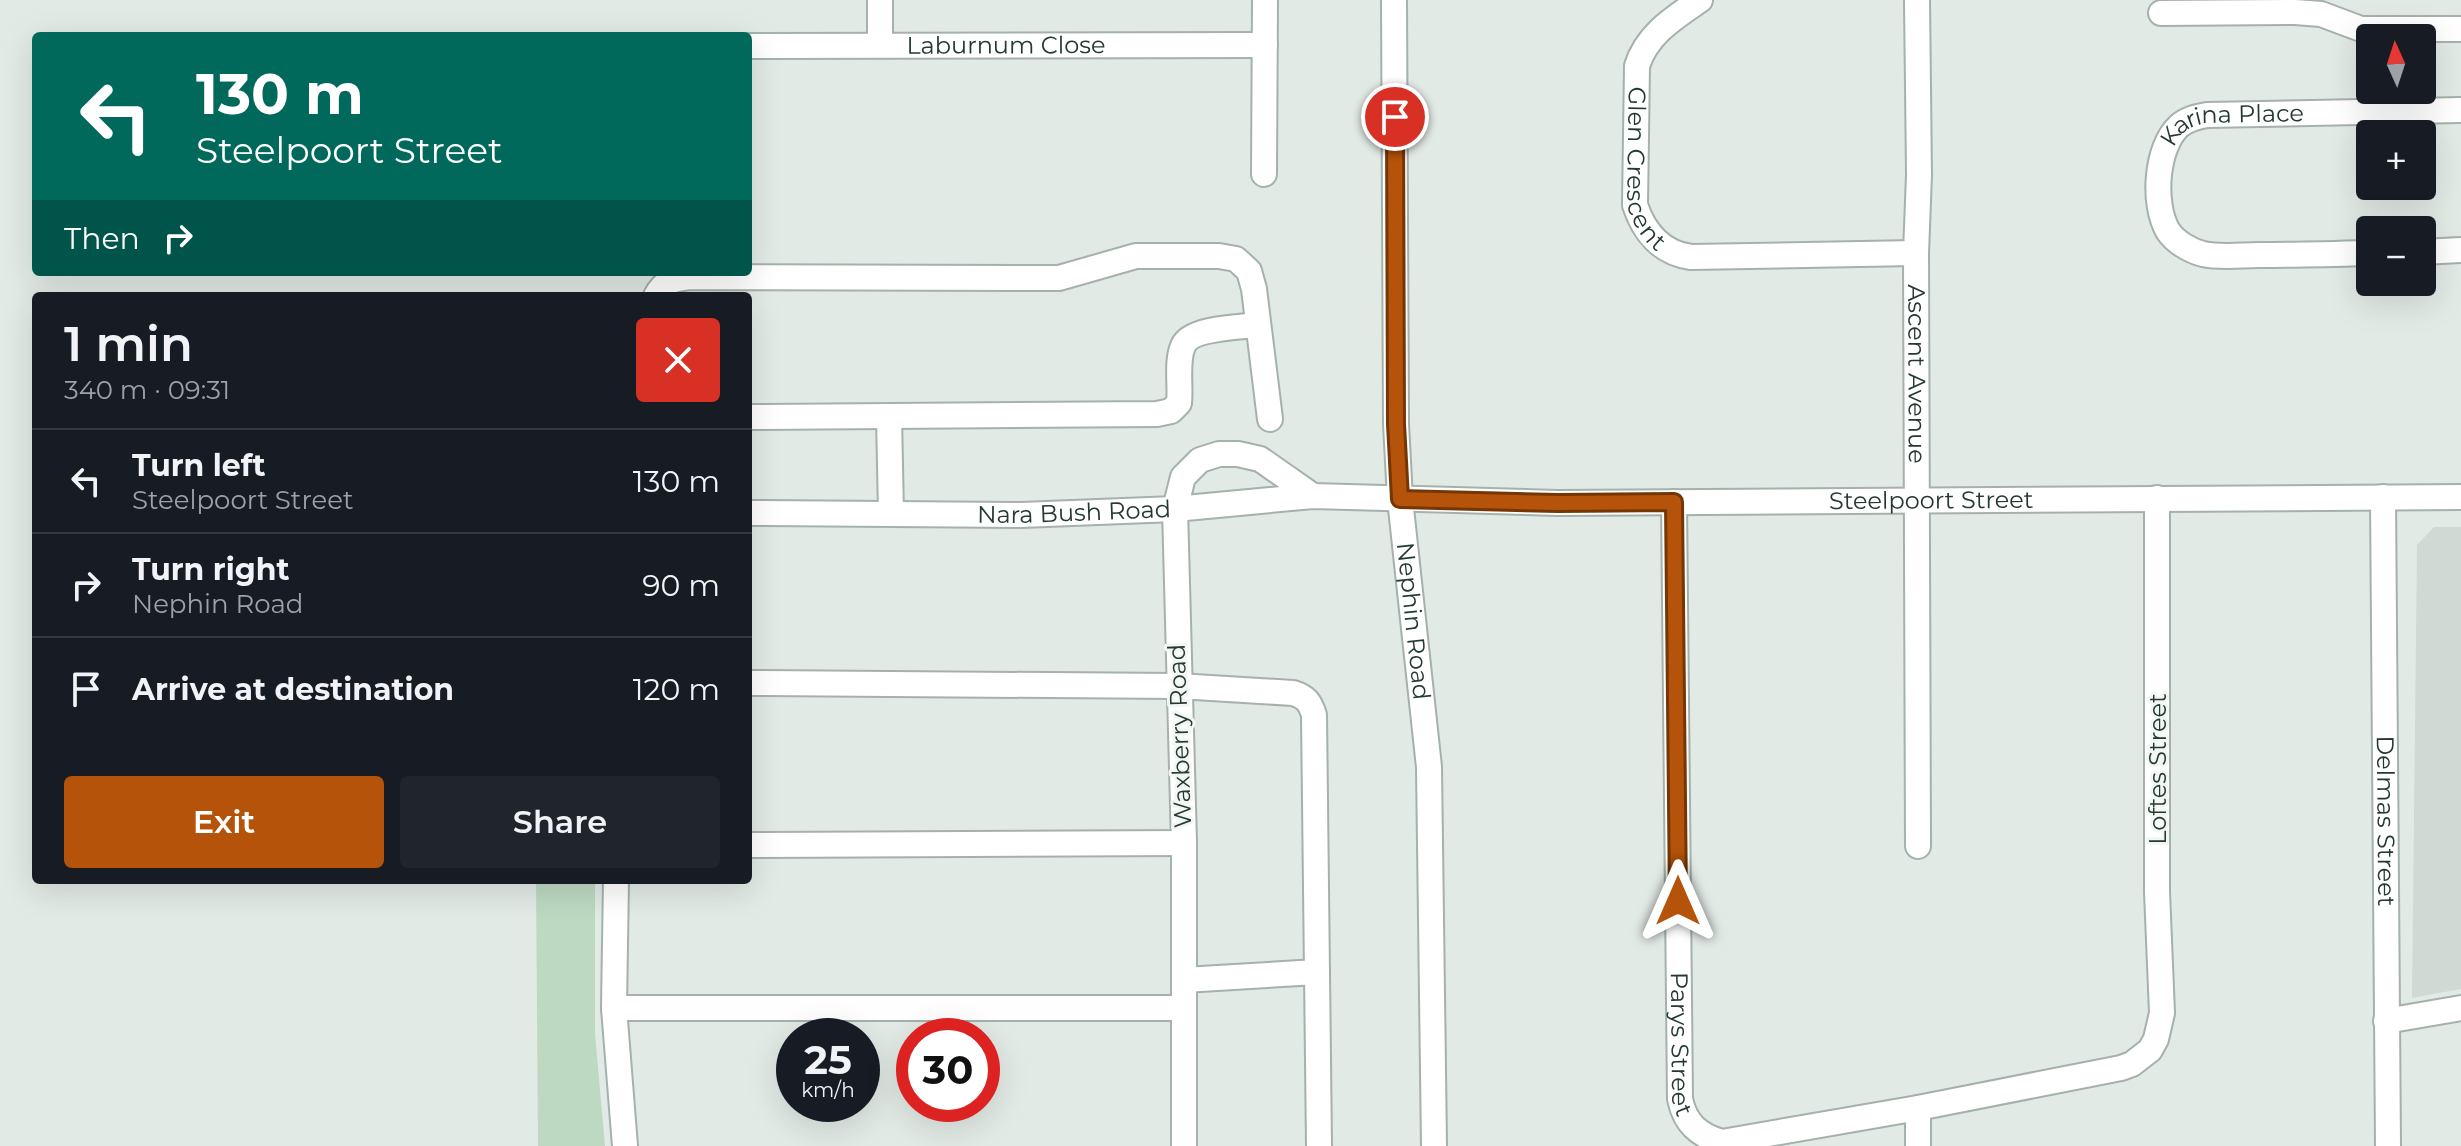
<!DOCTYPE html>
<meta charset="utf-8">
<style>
:root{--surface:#171b24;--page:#20242c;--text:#f1f3f6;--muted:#9ea1a6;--line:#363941;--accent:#b45309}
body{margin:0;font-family:Montserrat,sans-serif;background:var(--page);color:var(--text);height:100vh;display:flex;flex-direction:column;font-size:30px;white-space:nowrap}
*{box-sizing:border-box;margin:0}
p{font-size:26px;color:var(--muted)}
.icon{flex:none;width:44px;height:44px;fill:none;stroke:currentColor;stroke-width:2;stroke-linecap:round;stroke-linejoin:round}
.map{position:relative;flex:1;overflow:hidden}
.side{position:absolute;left:32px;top:292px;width:720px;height:592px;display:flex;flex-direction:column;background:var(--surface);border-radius:8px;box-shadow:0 8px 32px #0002}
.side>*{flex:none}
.guide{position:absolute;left:32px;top:32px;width:720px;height:244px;border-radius:8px;box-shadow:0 8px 32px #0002;background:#00695c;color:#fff;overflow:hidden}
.needle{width:52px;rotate:357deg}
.controls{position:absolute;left:2356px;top:24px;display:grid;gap:16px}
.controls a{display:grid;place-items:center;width:80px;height:80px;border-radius:8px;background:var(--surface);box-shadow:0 8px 32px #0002;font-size:40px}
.speed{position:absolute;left:776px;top:1018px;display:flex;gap:16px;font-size:40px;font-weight:700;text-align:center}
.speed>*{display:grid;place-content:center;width:104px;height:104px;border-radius:50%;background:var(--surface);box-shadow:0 8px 32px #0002;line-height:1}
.speed small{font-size:20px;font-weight:400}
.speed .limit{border:12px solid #d22;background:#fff;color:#111}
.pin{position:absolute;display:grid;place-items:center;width:68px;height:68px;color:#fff;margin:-34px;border:4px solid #fff;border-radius:50%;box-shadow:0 2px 8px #0007}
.me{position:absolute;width:88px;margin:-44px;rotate:0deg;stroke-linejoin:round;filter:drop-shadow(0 0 6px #0008)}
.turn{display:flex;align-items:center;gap:28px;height:168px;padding:0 32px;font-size:36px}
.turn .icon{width:104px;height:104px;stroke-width:2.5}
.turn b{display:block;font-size:56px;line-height:68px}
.then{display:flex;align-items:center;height:76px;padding:0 32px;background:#0003;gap:16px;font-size:30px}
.round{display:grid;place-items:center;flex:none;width:84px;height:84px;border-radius:8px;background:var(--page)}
.overview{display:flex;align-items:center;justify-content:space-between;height:136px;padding:0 32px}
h1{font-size:48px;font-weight:600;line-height:60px}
.button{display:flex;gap:16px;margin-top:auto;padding:16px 32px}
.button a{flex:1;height:92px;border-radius:8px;background:var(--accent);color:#fff;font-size:32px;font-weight:600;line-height:92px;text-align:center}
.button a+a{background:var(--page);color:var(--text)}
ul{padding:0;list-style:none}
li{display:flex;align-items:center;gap:24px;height:104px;padding:0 32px;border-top:2px solid var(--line)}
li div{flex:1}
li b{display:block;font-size:30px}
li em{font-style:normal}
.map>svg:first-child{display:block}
.built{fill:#d0dad4}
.green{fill:#bdd9c2}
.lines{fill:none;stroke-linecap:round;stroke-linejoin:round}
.minor-casing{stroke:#a5b1ac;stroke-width:28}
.minor{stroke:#fff;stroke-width:24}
.route-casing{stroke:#753606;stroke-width:20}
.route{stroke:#b45309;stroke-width:14}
.labels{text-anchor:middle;stroke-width:6;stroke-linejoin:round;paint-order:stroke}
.street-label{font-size:24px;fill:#243931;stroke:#f2f7f4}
</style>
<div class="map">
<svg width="2461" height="1146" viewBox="0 0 2461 1146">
<rect width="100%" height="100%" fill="#e2eae6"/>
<path class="built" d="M 2434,527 L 2461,527 L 2461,989 L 2412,998 L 2417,545 Z"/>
<path class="green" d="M 536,880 L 595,880 L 595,1034 L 605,1146 L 538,1146 Z"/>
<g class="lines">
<defs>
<g id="minor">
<path d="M 880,0 L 880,44"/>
<path id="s1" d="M 1394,0 L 1396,424 L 1400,499 L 1429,767 L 1434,1146"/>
<path id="s2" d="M 1700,0 C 1674,18 1647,34 1637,66 L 1635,205 C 1644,232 1661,253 1691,257 L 1916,253"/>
<path id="s3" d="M 1917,0 L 1919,175 L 1916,253 L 1918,846"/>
<path d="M 2161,13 L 2295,12 L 2321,14 L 2361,29 L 2461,29"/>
<path id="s4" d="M 748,46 L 1265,45"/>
<path d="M 1264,174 L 1265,0"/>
<path d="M 2422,252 L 2461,250"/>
<path id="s5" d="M 2370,253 C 2333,254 2296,255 2259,255 C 2241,255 2221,258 2203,254 C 2191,251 2175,242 2168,231 C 2152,204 2156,147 2179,126 C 2187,119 2196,117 2207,115 L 2461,110"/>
<path d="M 656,296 C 664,281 673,279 690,277 L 1059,278 L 1136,256 L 1219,256 L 1236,259 L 1249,271 L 1254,289 L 1270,419"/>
<path d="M 889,416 L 891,514"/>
<path d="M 748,417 L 1157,414 L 1171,411 L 1179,403 C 1181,386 1176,362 1183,346 C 1190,328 1240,327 1258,325"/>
<path id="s6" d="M 2383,497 L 2388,1146"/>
<path id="s7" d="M 1674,502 L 1680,1099 C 1685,1123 1698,1135 1722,1142 L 1918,1108 L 2121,1068 L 2132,1064 L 2150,1050 L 2156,1039 L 2162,1013 L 2157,892 L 2157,498"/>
<path id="s8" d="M 748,513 L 1021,515 L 1175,509 L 1313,496 L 1558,503 L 2461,497"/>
<path d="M 748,683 L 1178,686 L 1293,693 C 1306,697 1310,702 1314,715 L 1319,1146"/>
<path d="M 748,845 L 1184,843"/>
<path d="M 616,880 L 614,1008 L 625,1146"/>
<path d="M 1184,980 L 1317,972"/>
<path d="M 614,1008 L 1184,1008"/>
<path d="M 2386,1021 L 2461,1008"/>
<path d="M 1918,1108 L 1918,1146"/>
<path d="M 1184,1146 L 1184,843 L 1175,509 L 1183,477 L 1200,460 L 1219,454 L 1238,454 L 1260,459 L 1313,496"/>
</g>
</defs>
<use href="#minor" class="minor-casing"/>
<use href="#minor" class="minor"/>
</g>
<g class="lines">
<defs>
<path id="route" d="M 1395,117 L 1396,424 L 1400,499 L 1558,503 L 1674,502 L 1678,901"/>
</defs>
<use href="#route" class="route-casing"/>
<use href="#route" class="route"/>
</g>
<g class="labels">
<g class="street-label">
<text dy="8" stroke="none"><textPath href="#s4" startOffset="258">Laburnum Close</textPath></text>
<text dy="8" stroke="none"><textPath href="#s5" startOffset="374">Karina Place</textPath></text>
<text dy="8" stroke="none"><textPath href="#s2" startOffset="198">Glen Crescent</textPath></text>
<text dy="8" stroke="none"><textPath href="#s3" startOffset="374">Ascent Avenue</textPath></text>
<text dy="8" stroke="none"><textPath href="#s8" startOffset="1184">Steelpoort Street</textPath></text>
<text dy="8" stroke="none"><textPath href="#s8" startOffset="326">Nara Bush Road</textPath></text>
<text dy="8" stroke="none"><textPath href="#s1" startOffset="622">Nephin Road</textPath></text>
<text transform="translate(1180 736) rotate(-92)" y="8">Waxberry Road</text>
<text transform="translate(2158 769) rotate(-90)" y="8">Loftes Street</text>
<text dy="8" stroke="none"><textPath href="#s6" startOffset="324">Delmas Street</textPath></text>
<text dy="8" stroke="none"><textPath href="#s7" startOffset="542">Parys Street</textPath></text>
</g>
</g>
</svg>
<div class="controls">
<a><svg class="needle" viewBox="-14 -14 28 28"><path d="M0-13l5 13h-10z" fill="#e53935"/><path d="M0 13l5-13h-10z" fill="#9ea1a6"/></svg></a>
<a>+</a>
<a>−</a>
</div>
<div class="speed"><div>25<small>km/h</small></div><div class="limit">30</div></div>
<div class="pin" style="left:1395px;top:117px;background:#d93025"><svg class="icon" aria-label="arrive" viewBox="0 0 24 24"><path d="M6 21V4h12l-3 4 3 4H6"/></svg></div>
<svg class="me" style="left:1678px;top:901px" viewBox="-20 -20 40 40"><path d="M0-17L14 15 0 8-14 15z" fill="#b45309" stroke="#fff" stroke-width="4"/></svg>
<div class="guide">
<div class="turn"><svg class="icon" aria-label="left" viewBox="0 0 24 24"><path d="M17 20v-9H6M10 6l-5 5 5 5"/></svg><div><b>130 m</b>Steelpoort Street</div></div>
<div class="then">Then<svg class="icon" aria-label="right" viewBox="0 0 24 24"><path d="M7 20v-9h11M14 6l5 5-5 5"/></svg></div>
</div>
<section class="side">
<div class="overview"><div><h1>1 min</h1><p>340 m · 09:31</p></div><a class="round" style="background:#d93025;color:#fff"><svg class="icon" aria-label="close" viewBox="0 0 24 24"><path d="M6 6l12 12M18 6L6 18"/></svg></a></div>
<ul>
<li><svg class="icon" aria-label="left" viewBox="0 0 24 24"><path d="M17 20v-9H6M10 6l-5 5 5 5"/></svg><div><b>Turn left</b><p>Steelpoort Street</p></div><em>130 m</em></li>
<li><svg class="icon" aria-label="right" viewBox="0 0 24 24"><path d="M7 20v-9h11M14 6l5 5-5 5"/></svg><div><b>Turn right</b><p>Nephin Road</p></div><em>90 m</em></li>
<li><svg class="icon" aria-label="arrive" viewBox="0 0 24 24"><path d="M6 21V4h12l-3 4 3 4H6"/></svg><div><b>Arrive at destination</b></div><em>120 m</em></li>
</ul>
<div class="button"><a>Exit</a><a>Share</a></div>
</section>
</div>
